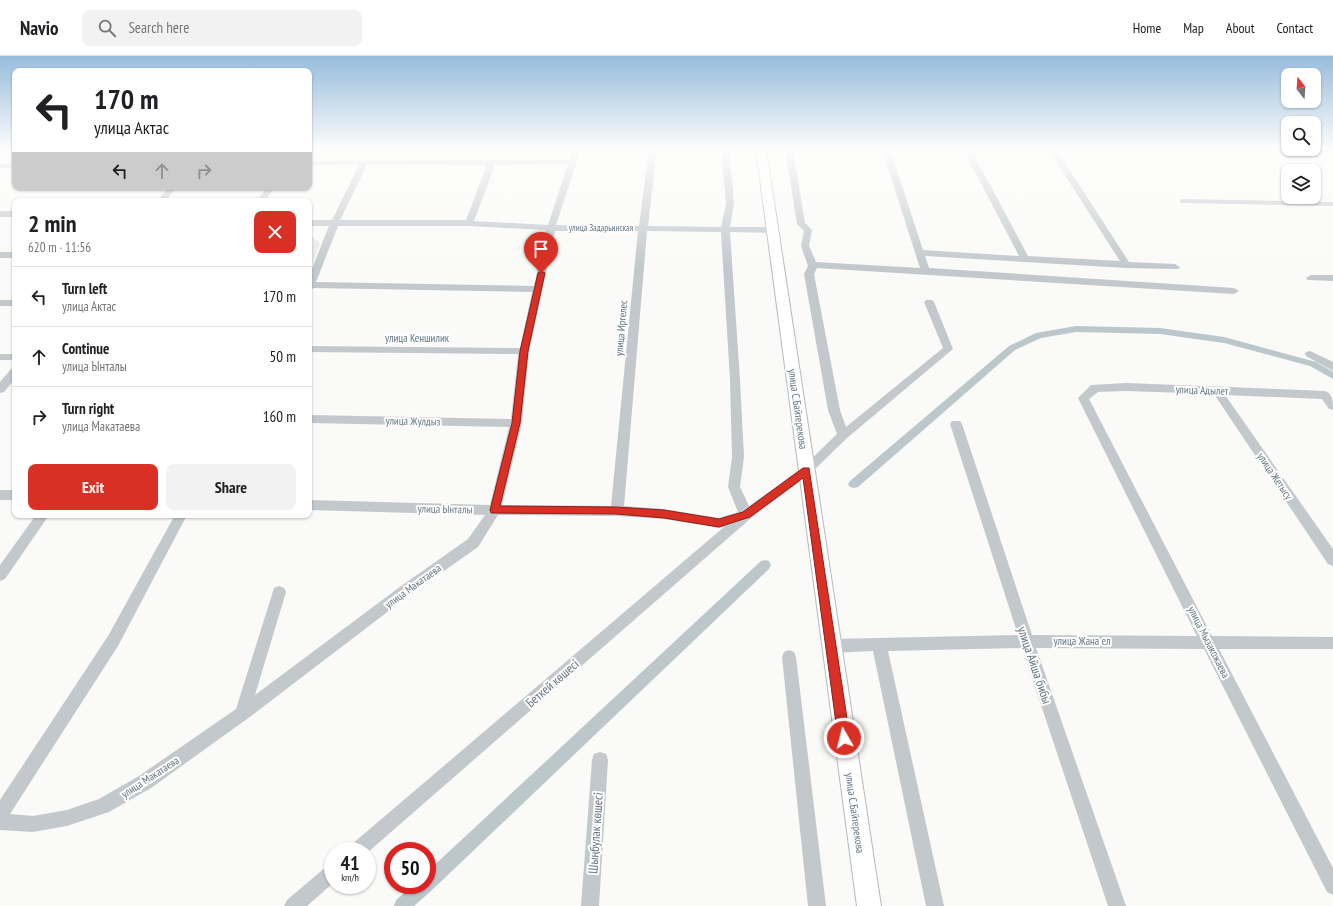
<!DOCTYPE html>
<meta charset="utf-8">
<style>
:root{--surface:#fff;--page:#f2f2f2;--text:#202124;--muted:#757577;--line:#e0e0e0;--accent:#d93025}
body{margin:0;font-family:"PT Sans Narrow",sans-serif;background:var(--page);color:var(--text);height:100vh;display:flex;flex-direction:column;font-size:15px;white-space:nowrap}
*{box-sizing:border-box;margin:0}
p{font-size:13px;color:var(--muted)}
.icon{flex:none;width:22px;height:22px;fill:none;stroke:currentColor;stroke-width:2;stroke-linecap:round;stroke-linejoin:round}
.map{position:relative;flex:1;overflow:hidden}
.side{position:absolute;left:12px;top:142px;width:300px;height:320px;display:flex;flex-direction:column;background:var(--surface);border-radius:8px;box-shadow:0 1px 3px #0004}
.side>*{flex:none}
.banner{position:absolute;left:12px;top:12px;width:300px;height:122px;border-radius:8px;box-shadow:0 1px 3px #0004;background:#fff;color:var(--text);overflow:hidden}
.needle{width:26px;rotate:343deg}
.tools{position:absolute;left:1281px;top:12px;display:grid;gap:8px}
.tools a{display:grid;place-items:center;width:40px;height:40px;border-radius:8px;background:var(--surface);box-shadow:0 1px 3px #0004;font-size:20px}
.speed{position:absolute;left:324px;top:786px;display:flex;gap:8px;font-size:20px;font-weight:700;text-align:center}
.speed>*{display:grid;place-content:center;width:52px;height:52px;border-radius:50%;background:var(--surface);box-shadow:0 1px 3px #0004;line-height:1}
.speed small{font-size:10px;font-weight:400}
.speed .limit{border:6px solid #d22;background:#fff;color:#111}
.pin{position:absolute;display:grid;place-items:center;width:34px;height:34px;color:#fff;margin:-41px -17px;border-radius:50% 50% 50% 0;rotate:-45deg;box-shadow:0 0 4px #0007}
.pin .icon{rotate:45deg}
.me{position:absolute;width:44px;margin:-22px;rotate:352deg;stroke-linejoin:round;filter:drop-shadow(0 0 3px #0008)}
.turn{display:flex;align-items:center;gap:14px;height:84px;padding:0 16px;font-size:18px}
.turn .icon{width:52px;height:52px;stroke-width:2.5}
.turn b{display:block;font-size:28px;line-height:34px}
.lanes{display:flex;align-items:center;height:38px;padding:0 16px;background:#0003;justify-content:center;gap:20px;direction:ltr}
.lanes .off{opacity:.35}
.round{display:grid;place-items:center;flex:none;width:42px;height:42px;border-radius:8px;background:var(--page)}
.head{display:flex;align-items:center;justify-content:space-between;height:68px;padding:0 16px}
h1{font-size:24px;font-weight:700;line-height:30px}
.primary-button{display:flex;gap:8px;margin-top:auto;padding:8px 16px}
.primary-button a{flex:1;height:46px;border-radius:8px;background:var(--accent);color:#fff;font-size:16px;font-weight:700;line-height:46px;text-align:center}
.primary-button a+a{background:var(--page);color:var(--text)}
ul{padding:0;list-style:none}
li{display:flex;align-items:center;gap:12px;height:60px;padding:0 16px;border-top:1px solid var(--line)}
li div{flex:1}
li b{display:block;font-size:15px}
li em{font-style:normal}
header{display:flex;align-items:center;gap:24px;box-sizing:border-box;height:56px;padding:0 20px;background:var(--surface);border-bottom:1px solid var(--line)}
header strong{font-size:19px}
nav{display:flex;gap:22px;margin-inline-start:auto;font-size:14px}
.search{width:280px;height:36px;background:var(--page);display:flex;align-items:center;gap:10px;box-sizing:border-box;padding:0 14px;border-radius:8px;color:var(--muted);font-size:15px}
.map>svg:first-child{display:block}
.built{fill:#e8e9e9}
.lines{fill:none;stroke-linecap:round;stroke-linejoin:round}
.canal{fill:#bbc7cb;fill-rule:evenodd}
.secondary-casing{stroke:#b3babf;stroke-width:2}
.street{fill:#c3c8cc;fill-rule:evenodd}
.secondary{fill:#fff;fill-rule:evenodd}
.route{fill:#d93025;stroke:#8d1f18}
.labels{text-anchor:middle;stroke-width:4;stroke-linejoin:round;paint-order:stroke}
.far-street-label{font-size:9px;fill:#657683;stroke:#fff}
.street-label{font-size:11px;fill:#657683;stroke:#fff}
.near-street-label{font-size:13px;fill:#657683;stroke:#fff}
</style>
<header>
<strong>Navio</strong>
<div class="search"><svg class="icon" aria-label="search" viewBox="0 0 24 24"><circle cx="10" cy="10" r="6"/><path d="M15 15l6 6"/></svg>Search here</div>
<nav><a>Home</a><a>Map</a><a>About</a><a>Contact</a></nav>
</header>
<div class="map">
<svg width="1333" height="850" viewBox="0 0 1333 850">
<rect width="100%" height="100%" fill="#fafaf8"/>
<path class="built" d="M 309,178 L 320,187 L 309,218 Z"/>
<g class="lines">
<path class="canal" d="M 1076,270 L 1160,272 L 1224,281 L 1316,306 L 1333,316 L 1333,323 L 1310,310 L 1224,287 L 1160,278 L 1076,276 L 1041,282 L 1015,294 L 858,431 L 854,432 L 850,431 L 848,428 L 850,425 L 1009,290 L 1036,277 Z
M 765,504 L 769,505 L 771,509 L 769,513 L 431,835 L 414,850 L 394,850 L 396,844 L 413,829 L 427,829 L 427,816 L 761,505 Z"/>
<defs>
<path id="secondary" d="M 756,93 L 766,93 L 881,850 L 857,850 Z"/>
</defs>
<use href="#secondary" class="secondary-casing"/>
<path class="street" d="M 573,93 L 581,93 L 556,169 L 639,170 L 649,93 L 657,93 L 648,170 L 721,171 L 726,148 L 721,93 L 729,93 L 734,148 L 730,171 L 773,171 L 777,174 L 773,177 L 730,176 L 740,324 L 744,401 L 740,431 L 749,450 L 802,412 L 837,378 L 828,354 L 804,218 L 808,210 L 801,190 L 804,175 L 797,168 L 785,93 L 793,93 L 805,167 L 812,174 L 809,190 L 816,206 L 920,212 L 882,93 L 890,93 L 923,194 L 1019,200 L 963,93 L 971,93 L 1028,200 L 1120,205 L 1048,93 L 1056,93 L 1129,206 L 1175,208 L 1180,211 L 1178,213 L 1127,212 L 925,200 L 929,212 L 1234,232 L 1239,235 L 1234,238 L 817,212 L 814,218 L 840,354 L 846,371 L 943,292 L 924,246 L 926,244 L 932,244 L 934,246 L 953,293 L 847,382 L 810,418 L 750,463 L 367,797 L 367,795 L 349,795 L 351,789 L 724,471 L 719,472 L 664,463 L 617,460 L 498,459 L 478,491 L 407,541 L 247,663 L 151,732 L 109,756 L 67,770 L 33,776 L 0,774 L 0,744 L 108,580 L 175,459 L 187,459 L 118,590 L 10,758 L 33,760 L 67,754 L 99,743 L 139,720 L 236,653 L 274,532 L 279,530 L 284,532 L 286,536 L 255,639 L 397,533 L 468,483 L 485,459 L 309,454 L 309,444 L 490,449 L 509,371 L 309,367 L 309,359 L 511,363 L 518,298 L 309,296 L 309,290 L 520,292 L 532,236 L 314,232 L 309,235 L 309,220 L 329,170 L 309,170 L 309,164 L 332,164 L 359,109 L 309,109 L 309,105 L 489,104 L 492,103 L 495,104 L 570,104 ZM 568,108 L 548,169 L 474,165 L 495,109 ZM 367,109 L 487,109 L 466,164 L 340,164 ZM 338,170 L 469,170 L 546,174 L 534,230 L 316,226 ZM 555,175 L 638,175 L 611,450 L 502,449 L 522,367 L 529,295 ZM 647,175 L 721,176 L 730,324 L 732,401 L 728,431 L 738,456 L 719,462 L 664,453 L 624,450 Z
M 0,108 L 15,108 L 15,112 L 0,112 Z
M 169,131 L 177,131 L 165,145 L 157,145 Z
M 267,131 L 275,131 L 265,145 L 257,145 Z
M 1181,143 L 1333,146 L 1333,150 L 1184,147 L 1181,147 L 1180,145 Z
M 0,155 L 15,155 L 15,161 L 0,161 Z
M 0,196 L 15,196 L 15,202 L 0,202 Z
M 1311,219 L 1333,219 L 1333,225 L 1308,224 L 1306,222 Z
M 0,244 L 15,244 L 15,250 L 0,250 Z
M 1310,295 L 1333,306 L 1333,315 L 1306,300 L 1305,298 L 1306,296 Z
M 0,298 L 15,298 L 15,304 L 0,304 Z
M 15,312 L 15,323 L 4,336 L 0,337 L 0,326 L 11,313 Z
M 1126,327 L 1325,335 C 1333,338 1333,346 1333,354 L 1329,353 L 1322,343 L 1225,339 L 1333,493 L 1333,510 L 1328,508 L 1214,338 L 1126,335 L 1098,336 L 1089,343 L 1212,580 L 1333,581 L 1333,593 L 1219,593 L 1333,812 L 1333,839 L 1327,836 L 1204,593 L 1036,592 L 1126,850 L 1108,850 L 1022,592 L 888,595 L 944,850 L 926,850 L 873,595 L 831,597 L 826,595 L 824,590 L 826,585 L 831,583 L 1018,579 L 950,368 L 952,365 L 960,365 L 962,368 L 1032,579 L 1197,580 L 1078,342 L 1091,329 Z
M 0,434 L 15,434 L 15,444 L 0,444 Z
M 36,459 L 49,459 L 5,523 L 0,525 L 0,509 Z
M 789,594 L 794,596 L 796,601 L 826,850 L 808,850 L 782,601 L 784,596 Z
M 600,696 L 606,698 L 608,704 L 599,850 L 581,850 L 592,704 L 594,698 Z
M 333,807 L 333,827 L 307,850 L 284,850 L 287,844 L 327,810 Z"/>
<use href="#secondary" class="secondary"/>
</g>
<linearGradient id="sky" x2="0" y2="1"><stop stop-color="#96bcdc"/><stop offset="0.44" stop-color="#fdfdfc"/><stop offset="1" stop-color="#fdfdfc" stop-opacity="0"/></linearGradient>
<rect width="1333" height="212" fill="url(#sky)"/>
<path class="route" d="M 541,215 L 545,217 L 528,295 L 520,367 L 500,450 L 616,451 L 664,454 L 719,463 L 743,456 L 803,412 L 809,412 L 850,682 L 848,686 L 844,687 L 840,686 L 838,682 L 803,422 L 750,461 L 719,471 L 664,462 L 616,458 L 491,457 L 490,454 L 512,367 L 520,295 L 538,217 Z"/>
<g class="labels">
<g class="far-street-label">
<text x="601" y="175">улица Задарьинская</text>
</g>
<g class="street-label">
<text transform="translate(621 272) rotate(-85)" y="4">улица Иргелес</text>
<text x="417" y="286">улица Кеншилик</text>
<text transform="translate(1202 334) rotate(2)" y="4">улица Адылет</text>
<text transform="translate(798 353) rotate(82)" y="4">улица С.Байтерекова</text>
<text transform="translate(413 365) rotate(1)" y="4">улица Жулдыз</text>
<text transform="translate(1275 420) rotate(56)" y="4">улица Жетысу</text>
<text transform="translate(445 453) rotate(1)" y="4">улица Ынталы</text>
<text transform="translate(413 530) rotate(-36)" y="4">улица Макатаева</text>
<text x="1082" y="589">улица Жана ел</text>
<text transform="translate(1209 586) rotate(63)" y="4">улица Мызакожаева</text>
<text transform="translate(150 721) rotate(-33)" y="4">улица Макатаева</text>
<text transform="translate(855 757) rotate(82)" y="4">улица С.Байтерекова</text>
</g>
<g class="near-street-label">
<text transform="translate(1035 609) rotate(71)" y="5">улица Айша бибы</text>
<text transform="translate(552 627) rotate(-41)" y="5">Беткей көшесі</text>
<text transform="translate(595 777) rotate(-86)" y="5">Шыңбулак көшесі</text>
</g>
</g>
</svg>
<div class="tools">
<a><svg class="needle" viewBox="-14 -14 28 28"><path d="M0-13l5 13h-10z" fill="#e53935"/><path d="M0 13l5-13h-10z" fill="#757577"/></svg></a>
<a><svg class="icon" aria-label="search" viewBox="0 0 24 24"><circle cx="10" cy="10" r="6"/><path d="M15 15l6 6"/></svg></a>
<a><svg class="icon" aria-label="layers" viewBox="0 0 24 24"><path d="M12 4l9 5-9 5-9-5zM3 14l9 5 9-5"/></svg></a>
</div>
<div class="speed"><div>41<small>km/h</small></div><div class="limit">50</div></div>
<div class="pin" style="left:541px;top:217px;background:#d93025"><svg class="icon" aria-label="arrive" viewBox="0 0 24 24"><path d="M6 21V4h12l-3 4 3 4H6"/></svg></div>
<svg class="me" style="left:844px;top:682px" viewBox="-20 -20 40 40"><circle r="17" fill="#d93025" stroke="#fff" stroke-width="3"/><path d="M0-11L8 9 0 5-8 9z" fill="#fff"/></svg>
<div class="banner">
<div class="turn"><svg class="icon" aria-label="left" viewBox="0 0 24 24"><path d="M17 20v-9H6M10 6l-5 5 5 5"/></svg><div><b>170 m</b>улица Актас</div></div>
<div class="lanes"><svg class="icon" aria-label="left" viewBox="0 0 24 24"><path d="M17 20v-9H6M10 6l-5 5 5 5"/></svg><svg class="icon off" aria-label="ahead" viewBox="0 0 24 24"><path d="M12 20V5M6 11l6-6 6 6"/></svg><svg class="icon off" aria-label="right" viewBox="0 0 24 24"><path d="M7 20v-9h11M14 6l5 5-5 5"/></svg></div>
</div>
<section class="side">
<div class="head"><div><h1>2 min</h1><p>620 m · 11:56</p></div><a class="round" style="background:#d93025;color:#fff"><svg class="icon" aria-label="close" viewBox="0 0 24 24"><path d="M6 6l12 12M18 6L6 18"/></svg></a></div>
<ul>
<li><svg class="icon" aria-label="left" viewBox="0 0 24 24"><path d="M17 20v-9H6M10 6l-5 5 5 5"/></svg><div><b>Turn left</b><p>улица Актас</p></div><em>170 m</em></li>
<li><svg class="icon" aria-label="ahead" viewBox="0 0 24 24"><path d="M12 20V5M6 11l6-6 6 6"/></svg><div><b>Continue</b><p>улица Ынталы</p></div><em>50 m</em></li>
<li><svg class="icon" aria-label="right" viewBox="0 0 24 24"><path d="M7 20v-9h11M14 6l5 5-5 5"/></svg><div><b>Turn right</b><p>улица Макатаева</p></div><em>160 m</em></li>
</ul>
<div class="primary-button"><a>Exit</a><a>Share</a></div>
</section>
</div>
